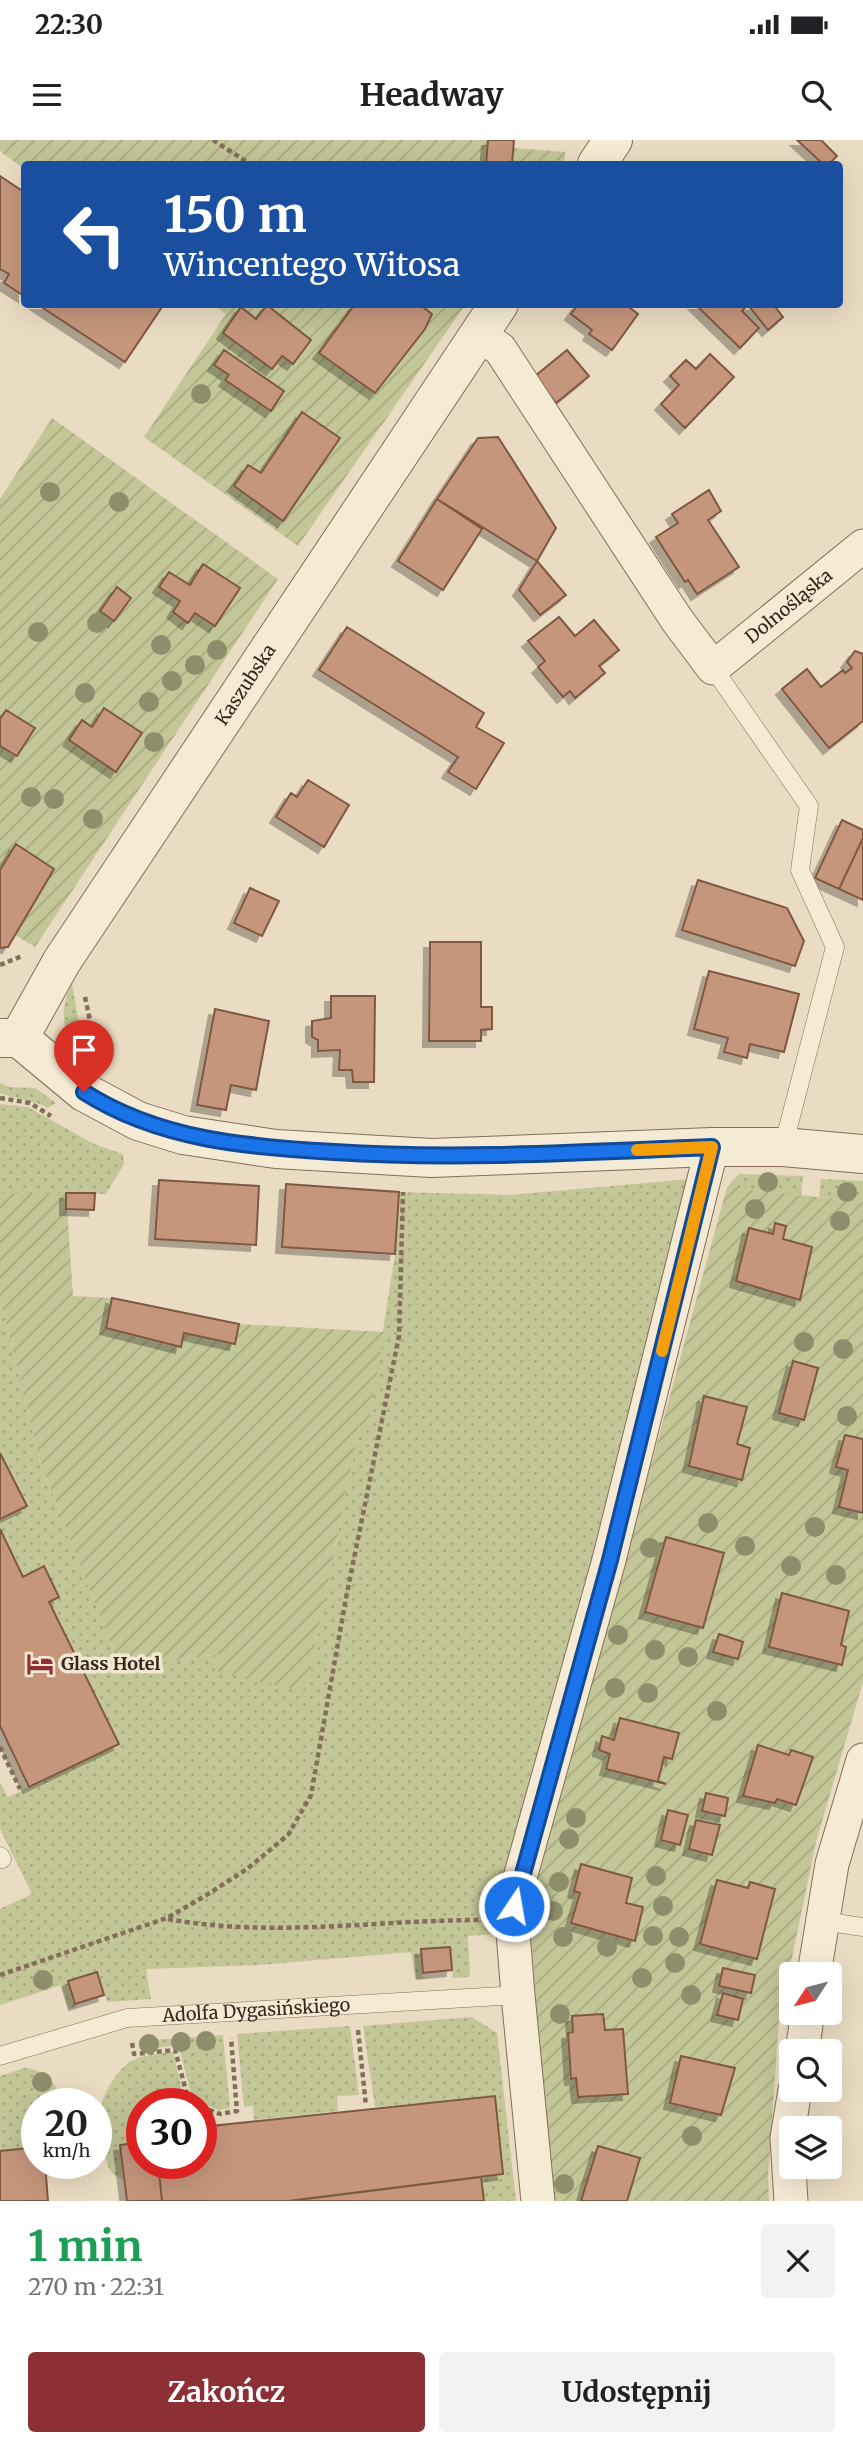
<!DOCTYPE html>
<html lang="pl">
<meta charset="utf-8">
<style>
:root{--surface:#fff;--page:#f2f2f2;--text:#202124;--muted:#757577;--accent:#8c3035}
body{margin:0;font-family:Merriweather,serif;background:var(--page);color:var(--text);height:100vh;display:flex;flex-direction:column;font-size:26px;white-space:nowrap}
*{box-sizing:border-box;margin:0}
p{font-size:23px;color:var(--muted)}
.icon{flex:none;width:38px;height:38px;fill:none;stroke:currentColor;stroke-width:2;stroke-linecap:round;stroke-linejoin:round}
.map{position:relative;height:2061px;overflow:hidden}
.details{display:flex;flex-direction:column;background:var(--surface);flex:1}
.details>*{flex:none}
.hud{position:absolute;left:21px;top:21px;width:822px;height:147px;border-radius:7px;box-shadow:0 7px 28px #0002;background:#1a4fa0;color:#fff;overflow:hidden}
.needle{width:46px;rotate:234deg}
.fabs{position:absolute;left:779px;top:1822px;display:grid;gap:14px}
.fabs a{display:grid;place-items:center;width:63px;height:63px;border-radius:7px;background:var(--surface);box-shadow:0 7px 28px #0002;font-size:35px}
.speed{position:absolute;left:21px;top:1948px;display:flex;gap:14px;font-size:35px;font-weight:700;text-align:center}
.speed>*{display:grid;place-content:center;width:91px;height:91px;border-radius:50%;background:var(--surface);box-shadow:0 7px 28px #0002;line-height:1}
.speed small{font-size:18px;font-weight:400}
.speed .limit{border:10px solid #d22;background:#fff;color:#111}
.pin{position:absolute;display:grid;place-items:center;width:60px;height:60px;color:#fff;margin:-72px -30px;border-radius:50% 50% 50% 0;rotate:-45deg;box-shadow:0 0 7px #0007}
.pin .icon{rotate:45deg}
.me{position:absolute;width:77px;margin:-38px;rotate:12deg;stroke-linejoin:round;filter:drop-shadow(0 0 5px #0008)}
.turn{display:flex;align-items:center;gap:24px;height:147px;padding:0 28px;font-size:32px}
.turn .icon{width:91px;height:91px;stroke-width:2.5}
.turn b{display:block;font-size:49px;line-height:60px}
.round{display:grid;place-items:center;flex:none;width:74px;height:74px;border-radius:7px;background:var(--page)}
.overview{display:flex;align-items:center;justify-content:space-between;height:119px;padding:0 28px}
h1{font-size:42px;font-weight:700;line-height:52px;color:#1e9e55}
.cta{display:flex;gap:14px;margin-top:auto;padding:14px 28px}
.cta a{flex:1;height:80px;border-radius:7px;background:var(--accent);color:#fff;font-size:28px;font-weight:700;line-height:80px;text-align:center}
.cta a+a{background:var(--page);color:var(--text)}
.status{display:flex;justify-content:space-between;align-items:center;height:49px;padding:0 35px;background:var(--surface);direction:ltr}
.status svg{height:19px;fill:currentColor}
header{display:flex;justify-content:space-between;align-items:center;height:91px;padding:0 28px;background:var(--surface);font-size:32px;font-weight:700}
.map>svg:first-child{display:block}
.grass{fill:url(#grass-dots)}
.garden{fill:url(#garden-furrows)}
.building{fill:#c5967b;stroke:#7f5843;stroke-width:2;filter:url(#shadow)}
.lines{fill:none;stroke-linecap:round;stroke-linejoin:round}
.service-casing{stroke:#826e5b;stroke-width:19}
.minor-casing{stroke:#826e5b;stroke-width:35}
.tertiary-casing{stroke:#826e5b;stroke-width:40}
.path{stroke:#826e5b;stroke-width:4.5;stroke-dasharray:5 3.5;stroke-linecap:butt}
.service{stroke:#f5ead4;stroke-width:18}
.minor{stroke:#f5ead4;stroke-width:33}
.tertiary{stroke:#f5ead4;stroke-width:38}
.tree{fill:#8f8e6c}
.route-casing{stroke:#114b97;stroke-width:18}
.route{stroke:#1a73e8;stroke-width:12}
.slow{stroke:#f59e0b;stroke-width:12}
.labels{text-anchor:middle;stroke-width:7;stroke-linejoin:round;paint-order:stroke}
.street-label{font-size:18px;fill:#33271e;stroke:#f2e7d1}
.poi-label{font-size:18px;font-weight:bold;fill:#33271e;stroke:#f2e7d1;text-anchor:start}
</style>
<div class="status"><b>22:30</b><svg viewBox="0 0 49 12"><path d="M0 12V9h3v3zM5 12V6h3v6zM10 12V3h3v9zM15 12V0h3v12zM26 1h20v11H26zM47 4h2v5h-2z"/></svg></div>
<header><svg class="icon" aria-label="menu" viewBox="0 0 24 24"><path d="M4 6h16M4 12h16M4 18h16"/></svg>Headway<svg class="icon" aria-label="search" viewBox="0 0 24 24"><circle cx="10" cy="10" r="6"/><path d="M15 15l6 6"/></svg></header>
<div class="map">
<svg width="863" height="2061" viewBox="0 0 863 2061">
<defs>
<pattern id="grass-dots" width="8" height="8" patternUnits="userSpaceOnUse" patternTransform="scale(1.75)"><rect width="8" height="8" fill="#c3c697"/><path d="M2 2h.1M6 6h.1" fill="none" stroke="#a8aa82" stroke-width="1.8" stroke-linecap="round"/></pattern>
<pattern id="garden-furrows" width="10" height="10" patternUnits="userSpaceOnUse" patternTransform="scale(1.75)"><rect width="10" height="10" fill="#c3c697"/><path d="M-1 1l2-2M0 10L10 0M9 11l2-2" fill="none" stroke="#a8aa82"/></pattern>
<filter id="shadow"><feDropShadow dx="-6" dy="6" stdDeviation="0" flood-color="#0004"/></filter>
</defs>
<rect width="100%" height="100%" fill="#eadcc2"/>
<path class="grass" d="M 72,844 L 86,922 C 63,900 57,872 72,844 Z
M 0,943 L 9,947 L 35,948 L 56,963 L 48,968 C 32,959 17,960 0,953 Z
M 0,964 L 28,967 L 94,1004 L 123,1014 L 124,1024 L 106,1054 L 0,1053 Z
M 739,1034 L 803,1036 L 801,1055 L 727,1047 Z
M 691,1039 L 500,1794 L 468,1796 L 470,1837 L 453,1838 L 450,1807 L 421,1809 L 423,1839 L 415,1839 L 411,1812 L 260,1825 L 146,1829 L 151,1859 L 107,1862 L 97,1832 L 68,1841 L 76,1867 L 69,1869 L 62,1845 L 0,1865 L 0,1769 L 32,1754 L 0,1689 L 0,1642 L 8,1657 L 119,1604 L 49,1462 L 59,1456 L 44,1426 L 23,1437 L 0,1389 L 0,1379 L 26,1366 L 0,1313 L 0,1158 L 40,1321 L 120,1529 L 219,1514 L 306,1552 L 360,1284 L 368,1285 L 395,1114 L 399,1052 L 510,1055 Z
M 821,1039 L 863,1041 L 863,1062 L 819,1057 Z
M 472,1877 L 497,1893 L 516,2061 L 484,2061 L 481,2037 L 503,2034 L 495,1957 L 375,1967 L 363,1886 Z
M 350,1886 L 359,1955 L 337,1956 L 338,1971 L 254,1980 L 253,1966 L 244,1967 L 237,1894 Z
M 223,1895 L 230,1968 L 219,1970 L 193,1960 L 178,1905 L 140,1910 L 138,1901 Z
M 173,1912 L 185,1963 L 142,1964 L 142,2002 L 120,2005 L 123,2039 C 118,2037 113,2035 110,2030 C 104,2021 100,1977 101,1966 C 104,1952 115,1934 126,1925 C 139,1914 158,1914 173,1912 Z
M 24,1928 C 46,1929 56,1945 65,1963 L 37,1964 L 37,2007 L 0,2011 L 0,1936 Z"/>
<path class="garden" d="M 0,0 L 514,0 L 514,8 L 565,12 L 564,24 L 24,24 L 24,29 L 0,11 Z
M 214,165 L 465,165 L 298,406 L 144,297 L 226,174 Z
M 52,278 L 278,439 L 35,807 L 15,795 L 54,729 L 17,704 L 0,729 L 0,359 Z
M 727,1047 L 863,1062 L 863,1542 L 816,1702 L 779,1881 L 768,2036 L 769,2061 L 551,2061 L 529,1771 Z
M 0,1053 L 66,1053 L 73,1156 L 112,1158 L 106,1188 L 181,1206 L 184,1193 L 235,1204 L 239,1184 L 384,1192 L 368,1286 L 360,1284 L 306,1552 L 218,1532 L 219,1514 L 120,1529 L 40,1321 L 0,1158 Z"/>
<path class="building" d="M 488,0 L 514,0 L 512,24 L 486,24 Z
M 797,0 L 821,0 L 837,16 L 829,24 L 823,24 Z
M 0,36 L 24,52 L 24,156 L 4,143 L 9,134 L 0,129 Z
M 37,164 L 164,164 L 125,222 Z
M 355,164 L 419,164 L 432,174 L 425,189 L 375,253 L 319,213 Z
M 578,164 L 625,164 L 638,174 L 612,210 L 589,194 L 592,190 L 571,174 Z
M 695,164 L 748,164 L 742,171 L 759,188 L 740,208 Z
M 773,164 L 783,177 L 768,190 L 748,165 Z
M 267,165 L 311,200 L 293,224 L 282,216 L 272,229 L 223,193 L 241,167 L 256,179 Z
M 224,210 L 284,251 L 271,271 L 225,240 L 229,235 L 214,225 Z
M 567,210 L 589,236 L 556,263 L 534,237 Z
M 710,214 L 734,237 L 685,288 L 661,264 L 679,245 L 670,236 L 686,220 L 696,229 Z
M 302,272 L 340,298 L 283,381 L 234,346 L 248,325 L 261,333 Z
M 498,297 L 556,388 L 537,421 L 437,359 L 478,298 Z
M 709,350 L 721,371 L 708,380 L 739,427 L 697,454 L 688,440 L 685,442 L 656,397 L 678,383 L 672,374 Z
M 437,359 L 482,389 L 443,450 L 398,421 Z
M 537,421 L 566,455 L 540,475 L 519,450 Z
M 203,424 L 240,448 L 215,486 L 195,473 L 188,483 L 173,472 L 180,461 L 159,447 L 169,432 L 190,445 Z
M 117,447 L 131,458 L 114,481 L 100,471 Z
M 559,477 L 575,496 L 594,480 L 619,510 L 599,526 L 605,533 L 575,558 L 570,551 L 563,557 L 538,527 L 545,521 L 528,501 Z
M 347,487 L 484,573 L 476,587 L 504,603 L 476,649 L 448,632 L 458,617 L 319,530 Z
M 855,511 L 863,514 L 863,581 L 829,608 L 782,549 L 807,529 L 821,547 L 843,530 L 845,533 L 852,528 L 847,522 Z
M 104,568 L 142,593 L 116,632 L 69,600 L 82,580 L 92,587 Z
M 6,570 L 35,588 L 17,616 L 0,606 L 0,579 Z
M 308,640 L 349,665 L 324,707 L 276,677 L 291,653 L 297,657 Z
M 842,680 L 863,690 L 863,698 L 839,749 L 815,738 Z
M 863,698 L 863,760 L 839,749 Z
M 16,704 L 54,729 L 8,807 L 0,808 L 0,730 Z
M 698,740 L 787,768 L 804,801 L 795,826 L 682,790 Z
M 250,748 L 279,761 L 262,796 L 234,783 Z
M 430,802 L 481,802 L 481,867 L 492,867 L 492,889 L 481,890 L 481,901 L 429,901 Z
M 709,831 L 799,854 L 784,912 L 750,904 L 747,918 L 724,912 L 728,898 L 694,889 Z
M 331,856 L 375,856 L 374,942 L 353,942 L 352,930 L 339,930 L 340,910 L 318,911 L 318,900 L 312,897 L 312,881 L 331,878 Z
M 215,869 L 269,881 L 256,950 L 231,945 L 226,970 L 197,965 Z
M 159,1040 L 259,1046 L 256,1105 L 155,1099 Z
M 286,1044 L 399,1052 L 395,1114 L 282,1107 Z
M 66,1053 L 95,1053 L 94,1070 L 66,1069 Z
M 775,1083 L 786,1086 L 783,1099 L 812,1107 L 800,1160 L 736,1141 L 749,1088 L 773,1094 Z
M 112,1158 L 239,1184 L 235,1204 L 184,1193 L 181,1207 L 106,1188 Z
M 793,1221 L 818,1228 L 804,1280 L 779,1273 Z
M 704,1256 L 747,1267 L 737,1304 L 750,1308 L 742,1340 L 689,1326 Z
M 845,1295 L 863,1299 L 863,1373 L 839,1367 L 848,1330 L 836,1327 Z
M 0,1313 L 27,1366 L 0,1379 Z
M 0,1389 L 23,1437 L 44,1426 L 59,1457 L 49,1462 L 119,1604 L 29,1647 L 0,1586 Z
M 666,1397 L 724,1413 L 703,1488 L 645,1472 Z
M 782,1453 L 849,1471 L 841,1505 L 846,1507 L 842,1525 L 769,1507 Z
M 719,1494 L 743,1502 L 738,1519 L 713,1512 Z
M 620,1578 L 679,1593 L 672,1619 L 664,1617 L 658,1641 L 666,1644 L 606,1629 L 610,1614 L 599,1610 L 602,1596 L 614,1600 Z
M 758,1605 L 789,1615 L 791,1610 L 813,1617 L 796,1665 L 777,1659 L 775,1663 L 743,1656 Z
M 706,1653 L 728,1658 L 725,1676 L 702,1671 Z
M 668,1670 L 688,1675 L 680,1705 L 661,1700 Z
M 696,1680 L 720,1685 L 712,1715 L 689,1709 Z
M 581,1724 L 632,1738 L 626,1763 L 643,1767 L 635,1801 L 571,1783 L 580,1753 L 574,1751 Z
M 717,1740 L 748,1748 L 750,1742 L 775,1749 L 757,1819 L 700,1804 Z
M 450,1807 L 452,1830 L 423,1833 L 421,1809 Z
M 723,1828 L 755,1835 L 751,1853 L 719,1846 Z
M 97,1832 L 104,1855 L 75,1864 L 68,1841 Z
M 723,1853 L 743,1859 L 738,1880 L 717,1875 Z
M 603,1874 L 605,1890 L 623,1889 L 628,1954 L 578,1957 L 576,1938 L 571,1939 L 568,1893 L 573,1892 L 572,1876 Z
M 681,1916 L 735,1928 L 721,1975 L 670,1963 Z
M 495,1956 L 503,2034 L 288,2061 L 162,2061 L 158,2023 L 201,2023 L 201,1987 Z
M 142,2002 L 142,2023 L 158,2023 L 162,2061 L 127,2061 L 120,2005 Z
M 598,2006 L 640,2018 L 627,2061 L 581,2061 Z
M 37,2007 L 37,2023 L 45,2023 L 48,2061 L 0,2061 L 0,2011 Z
M 481,2037 L 484,2061 L 288,2061 L 322,2057 Z"/>
<g class="lines">
<defs>
<g id="service">
<path d="M 713,528 L 809,666 L 800,730 L 835,807 L 783,1007"/>
<path d="M 0,1716 L 2,1719"/>
<path d="M 823,1781 L 863,1787"/>
<path id="s1" d="M 0,1916 L 127,1878 L 518,1855"/>
</g>
<g id="minor">
<path id="s2" d="M 478,194 L 500,209 L 677,480 L 713,528 L 863,406"/>
<path d="M 814,1834 L 832,1724 L 863,1620"/>
<path d="M 802,1911 L 808,1872"/>
<path d="M 538,2061 L 518,1855 L 512,1780 L 516,1752 L 609,1420 L 712,1007"/>
<path d="M 791,2061 L 787,1998 L 795,1950"/>
</g>
<g id="tertiary">
<path d="M 597,24 L 613,0"/>
<path d="M 0,898 L 19,898 L 84,952 L 138,981 L 183,995 L 276,1009 L 431,1018 L 712,1007 L 783,1007 L 863,1014"/>
<path id="s3" d="M 19,898 L 62,821 L 499,164"/>
</g>
</defs>
<use href="#service" class="service-casing"/>
<use href="#minor" class="minor-casing"/>
<use href="#tertiary" class="tertiary-casing"/>
<path class="path" d="M 213,0 L 250,24
M 0,825 L 22,816
M 85,857 L 97,914
M 0,958 L 30,963 L 51,976
M 0,1607 L 20,1649
M 168,1779 C 270,1798 377,1780 480,1780
M 0,1835 L 167,1778 L 205,1756 L 247,1729 L 288,1695 L 311,1655 L 346,1458 L 399,1196 L 403,1052
M 358,1890 L 366,1966
M 132,1903 L 134,1914 L 175,1910 L 189,1962 L 192,1964
M 201,1967 L 220,1974 L 237,1971 L 231,1898"/>
<use href="#service" class="service"/>
<use href="#minor" class="minor"/>
<use href="#tertiary" class="tertiary"/>
</g>
<g class="tree">
<circle cx="201" cy="254" r="10"/>
<circle cx="50" cy="352" r="10"/>
<circle cx="119" cy="362" r="10"/>
<circle cx="97" cy="483" r="10"/>
<circle cx="38" cy="492" r="10"/>
<circle cx="161" cy="505" r="10"/>
<circle cx="217" cy="510" r="10"/>
<circle cx="195" cy="525" r="10"/>
<circle cx="172" cy="541" r="10"/>
<circle cx="85" cy="553" r="10"/>
<circle cx="149" cy="562" r="10"/>
<circle cx="154" cy="602" r="10"/>
<circle cx="31" cy="657" r="10"/>
<circle cx="54" cy="659" r="10"/>
<circle cx="93" cy="679" r="10"/>
<circle cx="768" cy="1042" r="10"/>
<circle cx="847" cy="1052" r="10"/>
<circle cx="755" cy="1069" r="10"/>
<circle cx="840" cy="1081" r="10"/>
<circle cx="804" cy="1202" r="10"/>
<circle cx="843" cy="1209" r="10"/>
<circle cx="847" cy="1276" r="10"/>
<circle cx="708" cy="1383" r="10"/>
<circle cx="815" cy="1387" r="10"/>
<circle cx="745" cy="1406" r="10"/>
<circle cx="650" cy="1408" r="10"/>
<circle cx="791" cy="1426" r="10"/>
<circle cx="836" cy="1435" r="10"/>
<circle cx="618" cy="1495" r="10"/>
<circle cx="655" cy="1510" r="10"/>
<circle cx="688" cy="1517" r="10"/>
<circle cx="615" cy="1548" r="10"/>
<circle cx="648" cy="1553" r="10"/>
<circle cx="717" cy="1571" r="10"/>
<circle cx="576" cy="1678" r="10"/>
<circle cx="569" cy="1699" r="10"/>
<circle cx="656" cy="1736" r="10"/>
<circle cx="559" cy="1742" r="10"/>
<circle cx="663" cy="1766" r="10"/>
<circle cx="553" cy="1771" r="10"/>
<circle cx="653" cy="1796" r="10"/>
<circle cx="563" cy="1797" r="10"/>
<circle cx="679" cy="1797" r="10"/>
<circle cx="607" cy="1807" r="10"/>
<circle cx="675" cy="1823" r="10"/>
<circle cx="642" cy="1838" r="10"/>
<circle cx="43" cy="1840" r="10"/>
<circle cx="691" cy="1855" r="10"/>
<circle cx="560" cy="1874" r="10"/>
<circle cx="206" cy="1901" r="10"/>
<circle cx="181" cy="1902" r="10"/>
<circle cx="149" cy="1904" r="10"/>
<circle cx="42" cy="1942" r="10"/>
<circle cx="692" cy="1996" r="10"/>
<circle cx="564" cy="2044" r="10"/>
</g>
<g class="lines">
<defs>
<path id="route" d="M 84,952 C 159,1000 248,1007 334,1012 C 460,1020 586,1012 712,1007 L 610,1420 L 514,1766"/>
</defs>
<use href="#route" class="route-casing"/>
<use href="#route" class="route"/>
<path class="slow" d="M 637,1010 L 712,1007 L 662,1211"/>
</g>
<defs>
<symbol id="hotel-bare" viewBox="-9 -9 18 18"><path d="M-6-4.5h1.5V1H6V5H4.5V3h-9V5H-6ZM-4 0a1.8 1.8 0 1 1 3.6 0ZM.5 0V-2.5h3Q6-2.5 6 0Z" fill="#8c3035" stroke="#f2e7d1" stroke-width="2.5" paint-order="stroke"/></symbol>
</defs>
<g fill-rule="evenodd">
<use href="#hotel-bare" x="21" y="1505" width="38" height="38"/>
</g>
<g class="labels">
<g class="street-label">
<text dy="6" stroke="none"><textPath href="#s2" startOffset="508">Dolnośląska</textPath></text>
<text dy="6" stroke="none"><textPath href="#s3" startOffset="420">Kaszubska</textPath></text>
<text dy="6" stroke="none"><textPath href="#s1" startOffset="262">Adolfa Dygasińskiego</textPath></text>
</g>
<g class="poi-label">
<text x="61" y="1530">Glass Hotel</text>
</g>
</g>
</svg>
<div class="fabs">
<a><svg class="needle" viewBox="-14 -14 28 28"><path d="M0-13l5 13h-10z" fill="#e53935"/><path d="M0 13l5-13h-10z" fill="#757577"/></svg></a>
<a><svg class="icon" aria-label="search" viewBox="0 0 24 24"><circle cx="10" cy="10" r="6"/><path d="M15 15l6 6"/></svg></a>
<a><svg class="icon" aria-label="layers" viewBox="0 0 24 24"><path d="M12 4l9 5-9 5-9-5zM3 14l9 5 9-5"/></svg></a>
</div>
<div class="speed"><div>20<small>km/h</small></div><div class="limit">30</div></div>
<div class="pin" style="left:84px;top:952px;background:#d93025"><svg class="icon" aria-label="arrive" viewBox="0 0 24 24"><path d="M6 21V4h12l-3 4 3 4H6"/></svg></div>
<svg class="me" style="left:514px;top:1766px" viewBox="-20 -20 40 40"><circle r="17" fill="#1a73e8" stroke="#fff" stroke-width="3"/><path d="M0-11L8 9 0 5-8 9z" fill="#fff"/></svg>
<div class="hud">
<div class="turn"><svg class="icon" aria-label="left" viewBox="0 0 24 24"><path d="M17 20v-9H6M10 6l-5 5 5 5"/></svg><div><b>150 m</b>Wincentego Witosa</div></div>
</div>
</div>
<section class="details">
<div class="overview"><div><h1>1 min</h1><p>270 m · 22:31</p></div><a class="round"><svg class="icon" aria-label="close" viewBox="0 0 24 24"><path d="M6 6l12 12M18 6L6 18"/></svg></a></div>
<div class="cta"><a>Zakończ</a><a>Udostępnij</a></div>
</section>
